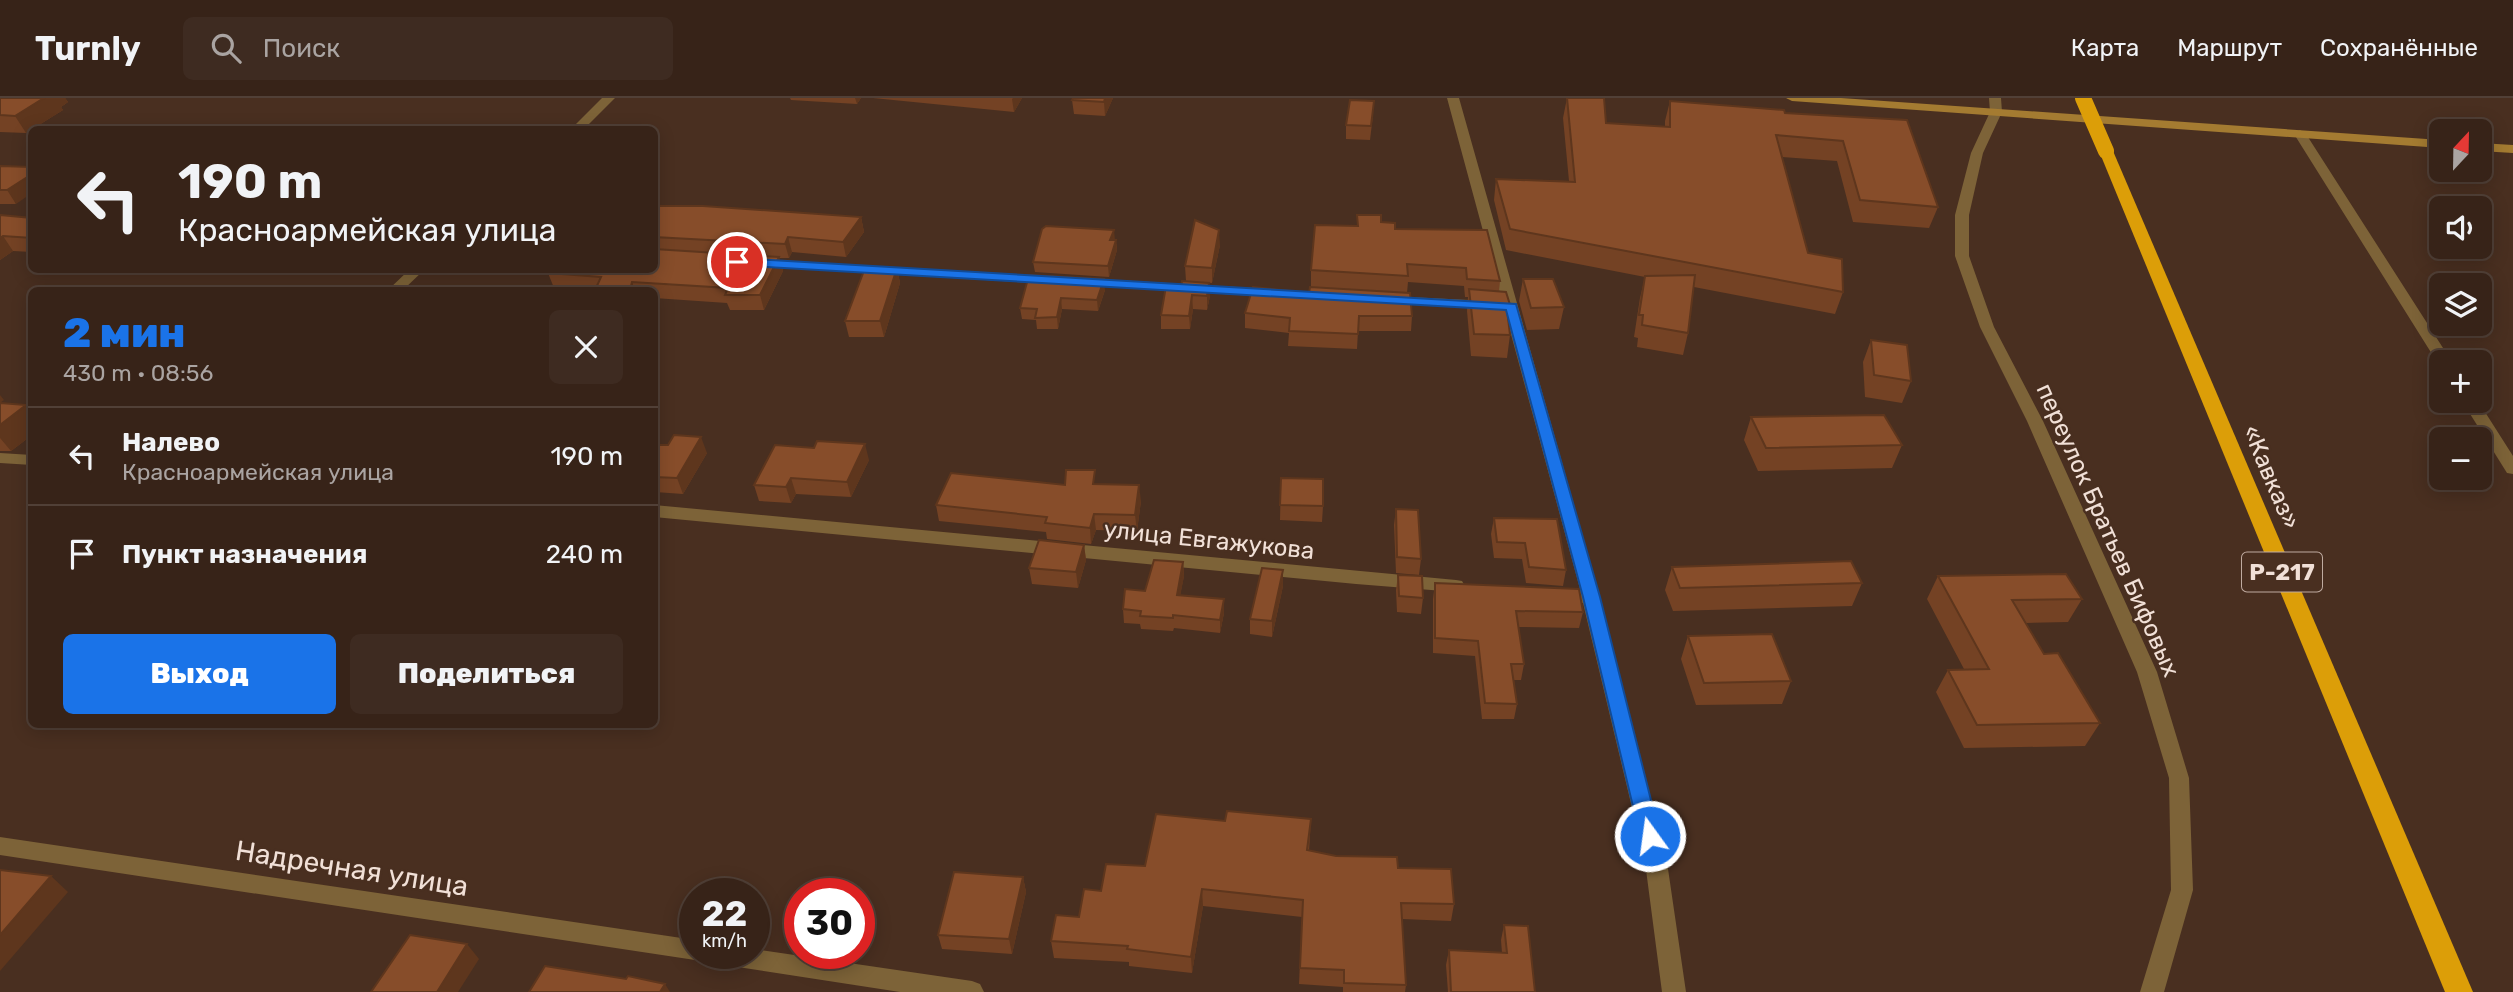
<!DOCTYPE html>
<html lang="ru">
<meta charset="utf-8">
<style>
:root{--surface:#372318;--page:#3e2b21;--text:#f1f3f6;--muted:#aaa4a2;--line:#514037;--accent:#1a73e8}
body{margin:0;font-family:Rubik,sans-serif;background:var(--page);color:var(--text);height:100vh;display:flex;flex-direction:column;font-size:26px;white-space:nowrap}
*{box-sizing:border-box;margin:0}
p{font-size:23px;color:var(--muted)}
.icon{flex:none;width:38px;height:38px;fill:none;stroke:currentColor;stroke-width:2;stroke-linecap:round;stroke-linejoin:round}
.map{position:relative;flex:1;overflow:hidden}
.side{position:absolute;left:28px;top:189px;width:630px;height:441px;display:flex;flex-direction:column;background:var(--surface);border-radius:10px;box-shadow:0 4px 18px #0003,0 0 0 2px var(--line)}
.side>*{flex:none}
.guide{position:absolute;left:28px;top:28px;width:630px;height:147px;border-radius:10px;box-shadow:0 4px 18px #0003,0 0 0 2px var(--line);background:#372318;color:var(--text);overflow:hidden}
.needle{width:46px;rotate:22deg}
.fabs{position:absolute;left:2429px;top:21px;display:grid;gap:14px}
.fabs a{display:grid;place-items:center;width:63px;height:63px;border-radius:10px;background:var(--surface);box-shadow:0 4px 18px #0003,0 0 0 2px var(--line);font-size:35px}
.speed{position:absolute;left:679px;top:780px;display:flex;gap:14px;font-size:35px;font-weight:700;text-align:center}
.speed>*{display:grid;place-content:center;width:91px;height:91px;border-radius:50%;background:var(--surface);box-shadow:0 4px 18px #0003,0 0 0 2px var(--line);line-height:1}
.speed small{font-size:18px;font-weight:400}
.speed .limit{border:10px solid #d22;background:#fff;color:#111}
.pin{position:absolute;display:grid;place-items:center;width:60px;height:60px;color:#fff;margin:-30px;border:4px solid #fff;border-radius:50%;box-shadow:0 2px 7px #0007}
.me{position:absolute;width:77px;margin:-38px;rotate:346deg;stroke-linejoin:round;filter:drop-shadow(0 0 5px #0008)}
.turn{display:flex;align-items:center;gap:24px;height:147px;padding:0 35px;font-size:32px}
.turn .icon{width:91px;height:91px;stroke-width:2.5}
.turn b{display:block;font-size:49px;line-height:60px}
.round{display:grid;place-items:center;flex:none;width:74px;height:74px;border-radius:10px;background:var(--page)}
.summary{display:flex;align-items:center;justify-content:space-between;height:119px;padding:0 35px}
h1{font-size:42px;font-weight:800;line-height:52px;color:var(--accent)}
.primary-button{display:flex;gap:14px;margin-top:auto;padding:14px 35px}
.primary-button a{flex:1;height:80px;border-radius:10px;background:var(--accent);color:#fff;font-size:28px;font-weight:800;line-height:80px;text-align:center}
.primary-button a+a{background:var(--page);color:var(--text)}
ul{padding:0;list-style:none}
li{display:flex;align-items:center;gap:21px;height:98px;padding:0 35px;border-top:2px solid var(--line)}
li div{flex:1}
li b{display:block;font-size:26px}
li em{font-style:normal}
header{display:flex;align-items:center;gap:42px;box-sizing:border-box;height:98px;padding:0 35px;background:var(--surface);border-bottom:2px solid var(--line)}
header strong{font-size:33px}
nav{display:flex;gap:38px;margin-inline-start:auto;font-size:24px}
.search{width:490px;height:63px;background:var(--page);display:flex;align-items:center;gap:18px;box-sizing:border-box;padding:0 24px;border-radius:10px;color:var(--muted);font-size:26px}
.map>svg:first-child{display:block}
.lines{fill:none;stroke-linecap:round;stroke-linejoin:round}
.street{fill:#7d6338;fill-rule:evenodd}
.secondary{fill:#a47b31;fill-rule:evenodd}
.highway{fill:#dc9e08;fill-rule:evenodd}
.highway-bridge{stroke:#dc9e08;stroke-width:16}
.wall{fill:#744224}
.shaded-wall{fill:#5e361d}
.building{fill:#874d2a;stroke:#5e361d;stroke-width:2}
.route{fill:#1a73e8;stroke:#114b97;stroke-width:2}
.labels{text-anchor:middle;stroke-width:5;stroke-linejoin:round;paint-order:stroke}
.shield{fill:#492f20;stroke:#bfaba0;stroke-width:2}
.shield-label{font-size:23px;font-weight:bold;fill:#f1e0d7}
.street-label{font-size:24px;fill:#f1e0d7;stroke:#492f20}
.near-street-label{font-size:28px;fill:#f1e0d7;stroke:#492f20}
</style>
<header>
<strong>Turnly</strong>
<div class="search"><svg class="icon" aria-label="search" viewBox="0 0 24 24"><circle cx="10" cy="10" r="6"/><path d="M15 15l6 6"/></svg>Поиск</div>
<nav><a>Карта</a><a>Маршрут</a><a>Сохранённые</a></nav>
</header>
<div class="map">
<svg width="2513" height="894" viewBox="0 0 2513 894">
<rect width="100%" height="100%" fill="#492f20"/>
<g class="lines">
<path class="street" d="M 602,0 L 615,0 L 583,32 L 570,32 Z
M 1447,0 L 1459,0 L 1600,499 L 1667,764 L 1686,894 L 1662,894 L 1645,764 L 1583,505 L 1551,501 L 1548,496 L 1551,491 L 1580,491 Z
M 1989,0 L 2001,0 L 2002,14 L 1983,55 L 1969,117 L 1969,158 L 1994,229 L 2043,323 L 2157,574 L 2189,680 L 2193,792 L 2164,894 L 2140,894 L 2171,792 L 2169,680 L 2137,574 L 2027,323 L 1980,229 L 1955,158 L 1955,117 L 1971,55 L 1990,14 Z
M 2300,32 L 2306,36 L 2452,264 L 2441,264 L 2441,268 L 2437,264 L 2294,36 Z
M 759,161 L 1049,178 L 1056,182 L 1049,186 L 754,168 L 754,162 Z
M 409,172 L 424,172 L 403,192 L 388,192 Z
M 1081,180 L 1273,191 L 1280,195 L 1273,199 L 1076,187 L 1076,181 Z
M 1388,198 L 1490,203 L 1497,207 L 1490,211 L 1383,205 L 1383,199 Z
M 2462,303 L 2478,303 L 2513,358 L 2513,376 L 2507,375 Z
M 0,355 L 32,357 L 32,367 L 0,365 Z
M 654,407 L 1456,482 L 1462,483 L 1465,488 L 1462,493 L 1456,494 L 1356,486 L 654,419 Z
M 0,739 L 695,842 L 695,856 L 705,856 L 695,862 L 0,757 Z
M 754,851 L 972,883 L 980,886 L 984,894 L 900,894 L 718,866 L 710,863 L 707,856 L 754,856 Z"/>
<path class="secondary" d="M 1786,0 L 1841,0 L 2441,42 L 2441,50 L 1792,3 Z
M 2480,45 L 2513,47 L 2513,55 L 2480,53 Z"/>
<path class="highway" d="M 2106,49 L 2113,53 L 2473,894 L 2445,894 L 2099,53 Z"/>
<path class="highway-bridge" d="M 2083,0 L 2106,53"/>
</g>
<path class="wall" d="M 0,0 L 65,0 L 68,4 L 61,9 L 63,12 L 26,35 L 0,34 Z
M 790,0 L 861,0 L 857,6 L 791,2 Z
M 873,0 L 1022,0 L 1014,14 Z
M 1113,0 L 1105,18 L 1074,16 L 1072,2 Z
M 1567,0 L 1606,25 L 1665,29 L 1665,23 L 1670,3 L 1785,15 L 1907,22 L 1938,109 L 1929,130 L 1853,124 L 1837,63 L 1782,59 L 1808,155 L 1843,194 L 1835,216 L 1694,189 L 1688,235 L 1683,257 L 1637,249 L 1638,240 L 1634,239 L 1640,200 L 1645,179 L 1506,152 L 1494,102 L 1496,81 L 1569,83 L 1563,20 Z
M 1373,17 L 1370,42 L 1346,41 L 1346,27 Z
M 0,68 L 16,106 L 0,106 Z
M 654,108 L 861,119 L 864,134 L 846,159 L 792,154 L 789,160 L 779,160 L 783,173 L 764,212 L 730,212 L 727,205 L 654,200 L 654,192 L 589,192 L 554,190 L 548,175 L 654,172 Z
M 0,117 L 32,120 L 32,154 L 13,153 L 0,162 Z
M 1357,117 L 1381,124 L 1500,183 L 1499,193 L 1511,210 L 1509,226 L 1510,237 L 1507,260 L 1471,258 L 1467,213 L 1468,199 L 1465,199 L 1464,188 L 1408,184 L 1407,195 L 1412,218 L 1411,233 L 1358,233 L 1357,251 L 1288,248 L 1289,235 L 1245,230 L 1245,215 L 1309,195 L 1311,189 L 1311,172 L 1357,128 Z
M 1114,142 L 1116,142 L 1117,152 L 1109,179 L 1035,174 L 1033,164 Z
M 1220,147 L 1212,185 L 1186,183 L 1185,168 Z
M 897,170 L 900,185 L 884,239 L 849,239 L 845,223 Z
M 1029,177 L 1105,192 L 1098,213 L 1062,211 L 1058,231 L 1037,231 L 1036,222 L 1022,221 L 1020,210 Z
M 1523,181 L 1564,209 L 1559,231 L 1527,232 L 1519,203 Z
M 1166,188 L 1210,198 L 1207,212 L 1193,211 L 1190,231 L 1161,231 L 1161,217 Z
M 1871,242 L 1911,283 L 1902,305 L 1865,299 L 1863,264 Z
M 0,305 L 26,307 L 32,314 L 32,337 L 11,353 L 0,353 Z
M 1751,319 L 1902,347 L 1892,370 L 1758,373 L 1744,342 Z
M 654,347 L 707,355 L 683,396 L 655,394 Z
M 869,362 L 851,399 L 796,396 L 791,405 L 759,403 L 754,387 Z
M 1281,380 L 1323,408 L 1322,424 L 1280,422 Z
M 1096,386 L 1141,403 L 1137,433 L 1096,432 L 1091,446 L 1047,441 L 1046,434 L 939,423 L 936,407 L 1065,387 Z
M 1396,411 L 1421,461 L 1419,477 L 1396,475 L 1394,427 Z
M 1494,420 L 1566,472 L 1563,488 L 1526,485 L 1522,461 L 1494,460 L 1491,436 Z
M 1084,447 L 1086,462 L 1078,490 L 1032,486 L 1029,470 Z
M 1183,464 L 1184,478 L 1180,497 L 1224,501 L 1224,515 L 1220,535 L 1174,530 L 1173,533 L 1141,531 L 1140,526 L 1124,525 L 1123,511 Z
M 1672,469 L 1862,485 L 1852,508 L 1673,513 L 1665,492 Z
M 1283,472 L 1283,488 L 1272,539 L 1250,536 L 1250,521 Z
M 1398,477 L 1423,500 L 1421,516 L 1397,514 L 1396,492 Z
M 1938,478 L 2082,501 L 2068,524 L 2026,525 L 2044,556 L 2100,625 L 2085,648 L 1964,650 L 1936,594 L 1948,572 L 1964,571 L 1927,501 Z
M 1435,485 L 1583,514 L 1579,530 L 1519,529 L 1524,566 L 1521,582 L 1514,582 L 1517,606 L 1514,621 L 1482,621 L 1475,558 L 1433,555 L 1433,501 Z
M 1688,538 L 1791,583 L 1782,606 L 1696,607 L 1681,561 Z
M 1311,721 L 1309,753 L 1398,770 L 1454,806 L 1451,823 L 1402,821 L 1406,887 L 1405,894 L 1343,894 L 1343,889 L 1299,886 L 1302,819 L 1203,808 L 1192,875 L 1129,868 L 1129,864 L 1054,860 L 1051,843 L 1079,819 L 1101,793 L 1225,723 Z
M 1023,779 L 1026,794 L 1012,856 L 942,851 L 938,837 Z
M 1504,827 L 1535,894 L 1448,894 L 1446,867 L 1449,852 L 1502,855 L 1501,842 Z"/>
<path class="shaded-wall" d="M 44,0 L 65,0 L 68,4 L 61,9 L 63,12 L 26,35 L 15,18 Z
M 855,0 L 861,0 L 857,6 Z
M 1013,0 L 1022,0 L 1014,14 L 1012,1 Z
M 1105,0 L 1113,0 L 1105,18 L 1104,4 Z
M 32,76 L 32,95 L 16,106 L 7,92 Z
M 861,119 L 864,134 L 846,159 L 843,144 Z
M 1114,132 L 1115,142 L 1110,142 Z
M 1219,132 L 1220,147 L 1212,185 L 1212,170 Z
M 3,138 L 13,153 L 0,162 L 0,140 Z
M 788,139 L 792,154 L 789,160 L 785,146 Z
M 1116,142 L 1117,152 L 1109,179 L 1108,168 Z
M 779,159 L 783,173 L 764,212 L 760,197 Z
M 897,170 L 900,185 L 884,239 L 880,223 Z
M 1104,181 L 1105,192 L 1098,213 L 1097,202 Z
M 632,184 L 635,192 L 632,192 L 631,188 Z
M 1209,185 L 1210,198 L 1207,212 L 1207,198 Z
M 1192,197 L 1193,211 L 1190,231 L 1189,218 Z
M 1061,200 L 1062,211 L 1058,231 L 1057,219 Z
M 0,297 L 4,302 L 0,305 Z
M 26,307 L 32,314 L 32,337 L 11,353 L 0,340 L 0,327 Z
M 701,339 L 707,355 L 683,396 L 677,380 Z
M 865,346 L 869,362 L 851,399 L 847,384 Z
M 791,380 L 796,396 L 791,405 L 786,389 Z
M 1139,387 L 1141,403 L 1137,433 L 1135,417 Z
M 1094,416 L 1096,432 L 1091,446 L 1090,430 Z
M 1084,447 L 1086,462 L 1078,490 L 1076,474 Z
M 1183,464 L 1184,478 L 1178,510 L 1177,497 Z
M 1283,472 L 1283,488 L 1272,539 L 1272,523 Z
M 1224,501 L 1224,515 L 1220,535 L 1220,522 Z
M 51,778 L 68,794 L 0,873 L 0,837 Z
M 1023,779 L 1026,794 L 1012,856 L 1009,841 Z
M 1202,791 L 1203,808 L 1192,875 L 1191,859 Z
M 467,846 L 479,861 L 458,894 L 437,894 Z
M 665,886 L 670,894 L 660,894 Z"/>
<path class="building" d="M 0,0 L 44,0 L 15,18 L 0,17 Z
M 1073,0 L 1105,0 L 1104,4 L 1072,2 Z
M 1567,0 L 1604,0 L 1606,25 L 1670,29 L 1670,3 L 1784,12 L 1785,15 L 1907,22 L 1938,109 L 1860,102 L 1843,43 L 1776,37 L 1808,155 L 1842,161 L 1843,194 L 1510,131 L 1496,81 L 1575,84 Z
M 1350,2 L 1374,3 L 1371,28 L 1346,27 Z
M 0,68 L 32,69 L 32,76 L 7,92 L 0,92 Z
M 654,108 L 703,108 L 861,119 L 843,144 L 788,139 L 785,146 L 654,139 Z
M 0,117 L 32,120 L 32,140 L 3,138 L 0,140 Z
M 1357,117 L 1381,117 L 1381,124 L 1395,125 L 1395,131 L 1487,132 L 1500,183 L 1467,181 L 1466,170 L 1407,166 L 1408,178 L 1311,172 L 1315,127 L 1358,128 Z
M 1195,122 L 1219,132 L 1212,170 L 1185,168 Z
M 1046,128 L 1114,132 L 1110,142 L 1116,142 L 1108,168 L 1033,164 L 1042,131 Z
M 654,151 L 779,159 L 760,197 L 725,197 L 728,190 L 632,184 L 631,188 L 596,190 L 601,179 L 548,175 L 552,172 L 654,172 Z
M 865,170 L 897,170 L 880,223 L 845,223 Z
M 1029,177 L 1104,181 L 1097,202 L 1061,200 L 1057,219 L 1035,220 L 1037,211 L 1020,210 Z
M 1695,177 L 1688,235 L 1642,227 L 1643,217 L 1639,217 L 1645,178 Z
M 1523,181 L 1553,181 L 1564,209 L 1531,210 Z
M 1182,183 L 1209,185 L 1207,198 L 1192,197 L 1189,218 L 1161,217 L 1166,188 L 1181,189 Z
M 1253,189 L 1309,195 L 1310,189 L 1410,195 L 1412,218 L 1359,218 L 1358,236 L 1289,233 L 1290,220 L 1245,215 Z
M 1469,191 L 1506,194 L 1511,210 L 1507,211 L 1510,237 L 1474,236 Z
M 1871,242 L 1907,247 L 1911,283 L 1874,277 Z
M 0,305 L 26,307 L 0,327 Z
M 1884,317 L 1902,347 L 1766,350 L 1751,319 Z
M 674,337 L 701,339 L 677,380 L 654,379 L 654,347 L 668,347 Z
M 817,343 L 865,346 L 847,384 L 791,380 L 786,389 L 754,387 L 775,347 L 814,350 Z
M 1066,372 L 1095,372 L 1093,386 L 1139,387 L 1135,417 L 1094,416 L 1090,430 L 1045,425 L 1047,419 L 936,407 L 951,375 L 1065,387 Z
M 1281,380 L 1323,381 L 1323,408 L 1280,407 Z
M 1396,411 L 1418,412 L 1421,461 L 1397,459 Z
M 1494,420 L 1557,421 L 1566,472 L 1529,469 L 1525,445 L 1497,444 Z
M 1039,442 L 1084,447 L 1076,474 L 1029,470 Z
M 1154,462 L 1183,464 L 1177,497 L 1224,501 L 1220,522 L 1173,517 L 1173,520 L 1140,518 L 1141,513 L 1123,511 L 1125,491 L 1145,493 Z
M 1851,463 L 1862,485 L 1680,490 L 1672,469 Z
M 1262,470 L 1283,472 L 1272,523 L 1250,521 Z
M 2066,476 L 2082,501 L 2012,502 L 2044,556 L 2058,555 L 2100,625 L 1977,627 L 1948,572 L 1989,571 L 1938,478 Z
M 1398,477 L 1422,478 L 1423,500 L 1399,498 Z
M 1435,485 L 1579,491 L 1583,514 L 1516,513 L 1524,566 L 1511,566 L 1517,606 L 1485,605 L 1478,543 L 1435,540 Z
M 1772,536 L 1791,583 L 1704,585 L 1688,538 Z
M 1227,713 L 1311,721 L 1307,752 L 1336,758 L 1397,759 L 1398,770 L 1451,771 L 1454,806 L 1401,805 L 1406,887 L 1344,885 L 1344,872 L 1300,870 L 1303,802 L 1202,791 L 1191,859 L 1127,851 L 1128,848 L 1051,843 L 1056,817 L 1079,819 L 1084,791 L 1101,793 L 1106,766 L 1145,768 L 1156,716 L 1225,723 Z
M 0,772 L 51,778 L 0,837 Z
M 954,774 L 1023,779 L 1009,841 L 938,837 Z
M 1504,827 L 1528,828 L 1535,894 L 1451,894 L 1449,852 L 1507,855 Z
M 410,837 L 467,846 L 437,894 L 371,894 Z
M 545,868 L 626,881 L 628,878 L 665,886 L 660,894 L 529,894 Z"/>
<path class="route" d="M 737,160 L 1516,206 L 1600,499 L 1660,738 L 1657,743 L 1650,746 L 1643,743 L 1640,738 L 1583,499 L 1506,212 L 733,167 L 731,164 Z"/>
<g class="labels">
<rect class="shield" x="2242" y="454.5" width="80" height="39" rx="5"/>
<g class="shield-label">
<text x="2282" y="482">Р-217</text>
</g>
<g class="street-label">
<text transform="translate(2271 379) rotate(67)" y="8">«Кавказ»</text>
<text transform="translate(2108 432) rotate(66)" y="8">переулок Братьев Бифовых</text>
<text transform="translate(1209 442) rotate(6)" y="8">улица Евгажукова</text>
</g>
<g class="near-street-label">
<text transform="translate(352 770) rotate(9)" y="10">Надречная улица</text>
</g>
</g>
</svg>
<div class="fabs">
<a><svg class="needle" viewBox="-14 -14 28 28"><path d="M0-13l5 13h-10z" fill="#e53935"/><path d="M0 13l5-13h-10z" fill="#aaa4a2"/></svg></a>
<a><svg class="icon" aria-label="sound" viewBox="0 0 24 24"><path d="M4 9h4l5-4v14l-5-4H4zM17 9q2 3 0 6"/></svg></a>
<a><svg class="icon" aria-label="layers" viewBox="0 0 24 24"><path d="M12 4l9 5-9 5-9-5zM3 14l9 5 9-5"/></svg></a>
<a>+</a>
<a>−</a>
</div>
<div class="speed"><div>22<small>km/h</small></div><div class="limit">30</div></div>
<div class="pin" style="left:737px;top:164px;background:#d93025"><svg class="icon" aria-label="arrive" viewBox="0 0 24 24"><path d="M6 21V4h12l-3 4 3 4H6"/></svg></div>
<svg class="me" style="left:1650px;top:738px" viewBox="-20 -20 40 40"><circle r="17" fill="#1a73e8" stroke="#fff" stroke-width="3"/><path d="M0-11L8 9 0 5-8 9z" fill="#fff"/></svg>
<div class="guide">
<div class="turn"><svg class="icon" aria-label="left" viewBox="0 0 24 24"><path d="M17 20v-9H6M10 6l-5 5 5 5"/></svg><div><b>190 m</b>Красноармейская улица</div></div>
</div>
<section class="side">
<div class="summary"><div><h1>2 мин</h1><p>430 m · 08:56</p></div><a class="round"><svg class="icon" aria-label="close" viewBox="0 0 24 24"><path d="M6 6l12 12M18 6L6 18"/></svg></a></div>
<ul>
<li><svg class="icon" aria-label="left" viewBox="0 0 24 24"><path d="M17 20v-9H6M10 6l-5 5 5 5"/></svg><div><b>Налево</b><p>Красноармейская улица</p></div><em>190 m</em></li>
<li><svg class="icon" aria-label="arrive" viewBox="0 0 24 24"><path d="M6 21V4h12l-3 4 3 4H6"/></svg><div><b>Пункт назначения</b></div><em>240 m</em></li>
</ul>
<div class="primary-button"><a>Выход</a><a>Поделиться</a></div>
</section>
</div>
